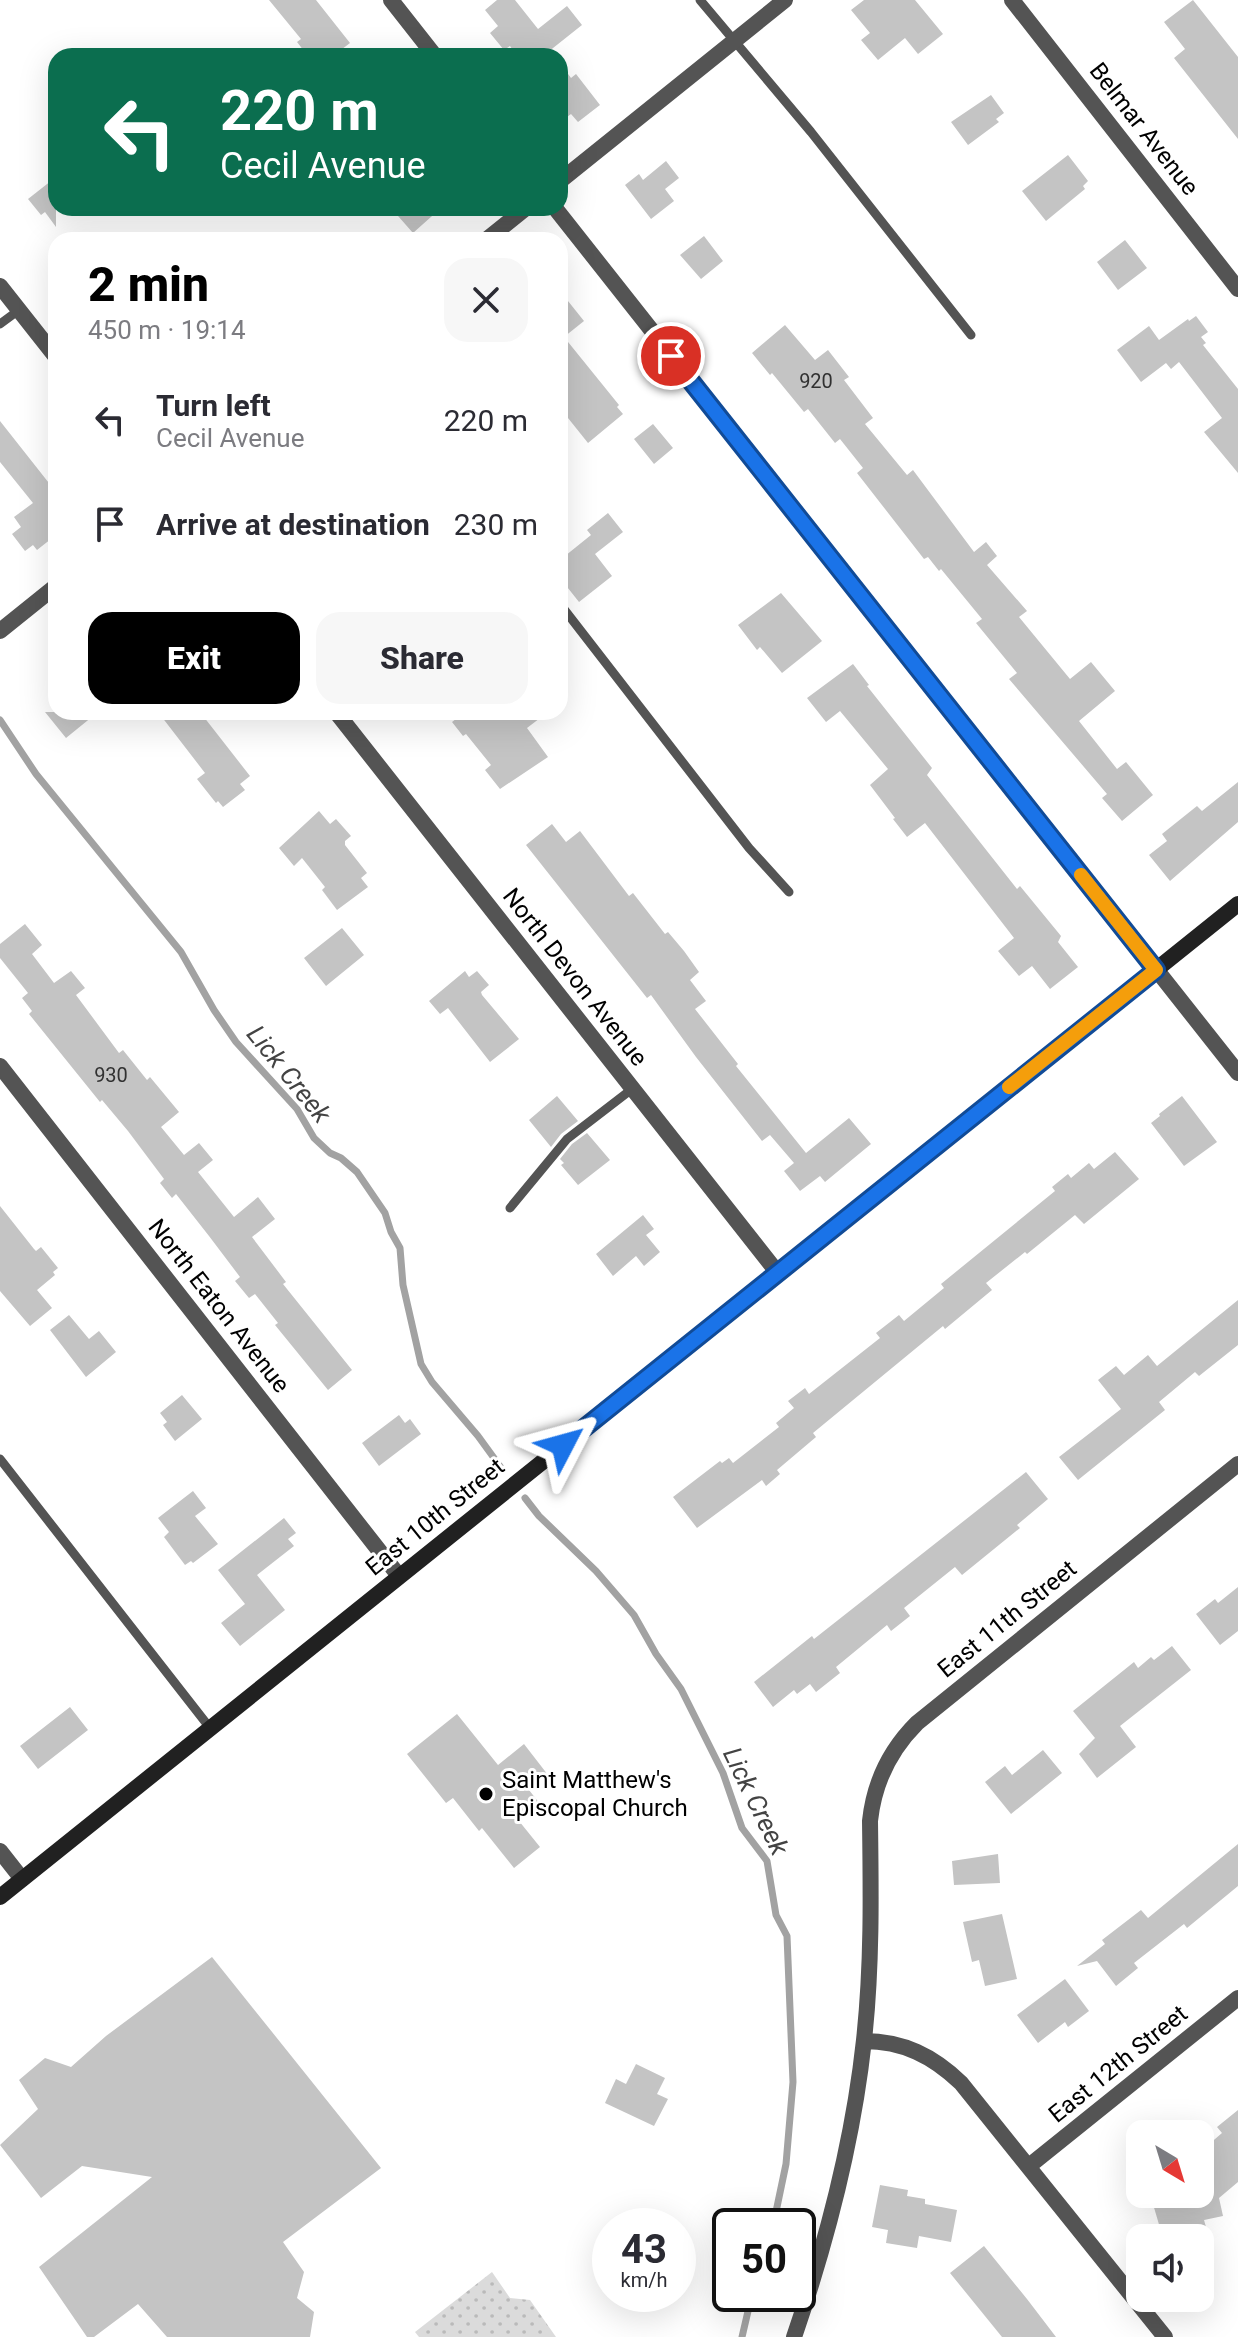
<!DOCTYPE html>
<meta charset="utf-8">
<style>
:root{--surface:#fff;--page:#f7f7f7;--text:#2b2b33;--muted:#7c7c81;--accent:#000}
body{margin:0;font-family:Roboto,sans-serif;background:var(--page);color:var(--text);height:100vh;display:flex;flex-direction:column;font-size:30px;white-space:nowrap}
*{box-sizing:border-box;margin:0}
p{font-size:26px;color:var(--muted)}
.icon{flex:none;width:44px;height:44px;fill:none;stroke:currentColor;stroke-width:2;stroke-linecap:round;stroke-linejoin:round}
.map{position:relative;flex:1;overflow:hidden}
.side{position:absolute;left:48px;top:232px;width:520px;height:488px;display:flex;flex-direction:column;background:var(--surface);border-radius:24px;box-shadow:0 8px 32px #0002}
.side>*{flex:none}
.top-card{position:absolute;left:48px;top:48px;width:520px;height:168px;border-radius:24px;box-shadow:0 8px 32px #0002;background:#0b6e4f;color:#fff;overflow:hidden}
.needle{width:52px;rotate:142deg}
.controls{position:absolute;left:1126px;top:2120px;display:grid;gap:16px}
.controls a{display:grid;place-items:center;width:88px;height:88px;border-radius:16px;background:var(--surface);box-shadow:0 8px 32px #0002;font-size:40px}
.speed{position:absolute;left:592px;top:2208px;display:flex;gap:16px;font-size:40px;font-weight:700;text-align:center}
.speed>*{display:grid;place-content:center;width:104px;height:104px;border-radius:50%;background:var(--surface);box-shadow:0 8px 32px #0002;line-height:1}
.speed small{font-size:20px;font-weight:400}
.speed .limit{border:4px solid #111;border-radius:12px;background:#fff;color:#111}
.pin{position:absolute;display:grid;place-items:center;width:68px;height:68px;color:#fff;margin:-34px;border:4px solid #fff;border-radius:50%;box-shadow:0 2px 8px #0007}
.me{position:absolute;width:88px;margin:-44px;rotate:51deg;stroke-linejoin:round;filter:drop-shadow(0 0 6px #0008)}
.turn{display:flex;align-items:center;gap:28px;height:168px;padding:0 40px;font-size:36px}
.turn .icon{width:104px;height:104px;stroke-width:2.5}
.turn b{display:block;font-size:56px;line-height:68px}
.round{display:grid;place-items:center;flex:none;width:84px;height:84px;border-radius:24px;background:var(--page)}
.summary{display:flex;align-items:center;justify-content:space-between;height:136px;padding:0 40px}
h1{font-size:48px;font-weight:800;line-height:60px;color:var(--accent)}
.cta{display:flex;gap:16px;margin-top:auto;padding:16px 40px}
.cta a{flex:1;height:92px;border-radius:24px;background:var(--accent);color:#fff;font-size:32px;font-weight:800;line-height:92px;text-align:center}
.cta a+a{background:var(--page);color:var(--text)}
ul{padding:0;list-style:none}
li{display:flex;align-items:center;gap:24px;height:104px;padding:0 40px}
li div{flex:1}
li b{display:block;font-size:30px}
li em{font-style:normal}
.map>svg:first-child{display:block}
.green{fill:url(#green-dots)}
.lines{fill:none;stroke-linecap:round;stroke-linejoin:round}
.stream{stroke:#a2a2a2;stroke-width:7}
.building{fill:#c4c4c4}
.service{stroke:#545454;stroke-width:9}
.minor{stroke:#545454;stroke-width:16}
.tertiary{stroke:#545454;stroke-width:16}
.secondary{stroke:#212121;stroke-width:16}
.route-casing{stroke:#114b97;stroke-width:20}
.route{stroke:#1a73e8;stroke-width:14}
.slow{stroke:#f59e0b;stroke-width:14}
.poi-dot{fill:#000;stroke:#fff;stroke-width:3}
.labels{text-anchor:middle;stroke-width:6;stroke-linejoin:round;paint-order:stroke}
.number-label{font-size:20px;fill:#313131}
.street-label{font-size:24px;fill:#000;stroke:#fff}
.poi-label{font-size:24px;fill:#000;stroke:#fff;text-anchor:start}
.water-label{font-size:26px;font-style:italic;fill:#434343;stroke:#fff}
</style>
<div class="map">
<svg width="1238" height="2337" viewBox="0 0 1238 2337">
<defs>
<pattern id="green-dots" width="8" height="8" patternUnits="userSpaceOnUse" patternTransform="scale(2)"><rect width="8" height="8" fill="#dbdbdb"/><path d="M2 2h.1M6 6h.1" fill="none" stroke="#bababa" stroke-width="1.8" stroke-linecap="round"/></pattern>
</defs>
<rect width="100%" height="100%" fill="#fff"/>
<path class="green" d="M 492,2272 L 510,2298 L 530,2300 L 556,2337 L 419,2337 L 415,2332 Z"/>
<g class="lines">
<path class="stream" d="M 0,720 L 36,774 L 181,952 L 214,1010 L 236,1042 L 297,1109 L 314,1138 L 330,1153 L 341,1158 L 357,1172 L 385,1213 L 391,1232 L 400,1248 L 403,1285 L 421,1364 L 432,1382 L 478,1436 L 502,1469
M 525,1498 L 539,1516 L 596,1571 L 634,1615 L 656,1654 L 681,1689 L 723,1773 L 742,1828 L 767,1861 L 776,1915 L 787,1936 L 793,2082 L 786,2164 L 773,2226
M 742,2337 L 752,2294"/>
</g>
<path class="building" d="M 269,0 L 316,0 L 350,43 L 333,56 L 308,56 L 297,42 L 301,39 Z
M 497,0 L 515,0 L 538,29 L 567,6 L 582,25 L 543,56 L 517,56 L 510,46 L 504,50 L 490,33 L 498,26 L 485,10 Z
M 864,0 L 915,0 L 943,34 L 918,54 L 905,38 L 878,60 L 861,40 L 870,33 L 851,10 Z
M 1193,0 L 1238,57 L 1238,139 L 1174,58 L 1185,49 L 1164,22 Z
M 560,63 L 571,78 L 576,74 L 600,105 L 578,122 L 571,114 L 567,117 L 560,108 Z
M 991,95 L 1004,113 L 996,119 L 999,122 L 968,145 L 951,122 Z
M 1068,155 L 1088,181 L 1083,186 L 1085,189 L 1046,221 L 1022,191 Z
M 666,161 L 679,178 L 665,189 L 674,201 L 651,219 L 625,185 L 639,174 L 643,180 Z
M 56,177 L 56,227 L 45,212 L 41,215 L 28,199 Z
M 391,208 L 441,208 L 413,233 Z
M 704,236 L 723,261 L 701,279 L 680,255 Z
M 1125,240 L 1147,268 L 1118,290 L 1097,262 Z
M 560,291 L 584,321 L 564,337 L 619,405 L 617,407 L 623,414 L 588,443 L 560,408 Z
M 1196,316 L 1208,332 L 1201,337 L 1206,343 L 1203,345 L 1238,389 L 1238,473 L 1204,432 L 1222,418 L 1179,362 L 1171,369 L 1166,363 L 1141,382 L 1117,350 L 1149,326 L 1159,340 L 1188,319 L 1189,321 Z
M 785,325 L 815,360 L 828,350 L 849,377 L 844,380 L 873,418 L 865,424 L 907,475 L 913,470 L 974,552 L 986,542 L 997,556 L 987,565 L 1027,611 L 1019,617 L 1070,679 L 1091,662 L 1115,691 L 1079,721 L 1117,769 L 1126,762 L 1153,795 L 1122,821 L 1102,798 L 1107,794 L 1009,679 L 1017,673 L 976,623 L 982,619 L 941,569 L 939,571 L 928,557 L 924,559 L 857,473 L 863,468 L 840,439 L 835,443 L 808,409 L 804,412 L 772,373 L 770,375 L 752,353 Z
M 0,421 L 56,492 L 56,535 L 37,550 L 33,545 L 25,551 L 12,534 L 21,527 L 14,517 L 33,503 L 0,462 Z
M 653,424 L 673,448 L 654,464 L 634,439 Z
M 608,513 L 623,532 L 595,554 L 612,576 L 579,602 L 560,578 L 560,560 L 591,535 L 587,530 Z
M 781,593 L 822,641 L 782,673 L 760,647 L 757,650 L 738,625 Z
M 853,664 L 869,685 L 867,686 L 932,768 L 927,775 L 1017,889 L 1020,886 L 1061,936 L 1058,942 L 1078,967 L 1050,989 L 1032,966 L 1019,976 L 998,951 L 1014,938 L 925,823 L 907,837 L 893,819 L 895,818 L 870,785 L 888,769 L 840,711 L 826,722 L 807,698 Z
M 45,712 L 98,712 L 66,738 Z
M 158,712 L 200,712 L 250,776 L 240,784 L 245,790 L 223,807 L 218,801 L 216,803 L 197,779 L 205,773 Z
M 465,712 L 548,712 L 527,728 L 548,757 L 500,789 L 485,770 L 491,765 L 466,734 L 463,736 L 452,722 Z
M 1238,782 L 1238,822 L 1170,881 L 1149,855 L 1167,841 L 1162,834 L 1197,806 L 1202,811 Z
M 319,811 L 330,824 L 336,819 L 351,836 L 345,841 L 345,845 L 367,873 L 361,878 L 368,887 L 337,910 L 322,890 L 325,887 L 302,858 L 294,866 L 279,848 Z
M 552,824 L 566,842 L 580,831 L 629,896 L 633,893 L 665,934 L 668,932 L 684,951 L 699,972 L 690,980 L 706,1001 L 695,1009 L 738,1064 L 736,1066 L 806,1153 L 849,1118 L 871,1144 L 825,1182 L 820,1176 L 800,1191 L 784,1171 L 794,1163 L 770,1135 L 762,1141 L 696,1057 L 651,995 L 647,998 L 526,845 Z
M 25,924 L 42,945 L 32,954 L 54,983 L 71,971 L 85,988 L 76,995 L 119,1053 L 123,1050 L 147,1080 L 150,1077 L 179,1112 L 161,1127 L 184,1155 L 199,1143 L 213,1160 L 198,1172 L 234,1217 L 258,1197 L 275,1219 L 252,1237 L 286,1282 L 283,1284 L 352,1370 L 328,1390 L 275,1325 L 278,1323 L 255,1294 L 249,1298 L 235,1281 L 240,1277 L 209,1236 L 176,1194 L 172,1198 L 160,1183 L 164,1179 L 128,1131 L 102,1100 L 100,1102 L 29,1014 L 32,1011 L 22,998 L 28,993 L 0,958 L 0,944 Z
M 342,928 L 364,955 L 326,986 L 304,958 Z
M 465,971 L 469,977 L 477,971 L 489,985 L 481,992 L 482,995 L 519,1039 L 490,1062 L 448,1008 L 440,1014 L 429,1001 Z
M 557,1096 L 578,1121 L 561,1134 L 551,1147 L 529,1120 Z
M 1182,1096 L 1217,1142 L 1184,1166 L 1151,1123 L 1160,1116 L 1159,1114 Z
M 587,1133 L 610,1160 L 578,1185 L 561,1165 L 564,1163 L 560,1159 L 572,1144 Z
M 1115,1152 L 1139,1179 L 1084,1224 L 1075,1215 L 1027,1254 L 1025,1252 L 986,1283 L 992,1290 L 945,1329 L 943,1326 L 813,1433 L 816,1437 L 777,1470 L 780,1474 L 766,1486 L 762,1480 L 697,1528 L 673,1497 L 720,1461 L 722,1463 L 729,1458 L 733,1463 L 779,1427 L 776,1423 L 794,1408 L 788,1401 L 805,1388 L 809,1394 L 880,1338 L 876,1333 L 899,1315 L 904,1321 L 944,1288 L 941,1284 L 1055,1191 L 1052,1187 L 1068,1174 L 1071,1178 L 1089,1163 L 1094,1169 Z
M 0,1206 L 34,1249 L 36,1251 L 41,1247 L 58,1268 L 53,1272 L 55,1275 L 37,1290 L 52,1308 L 30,1326 L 0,1291 Z
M 643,1215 L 654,1229 L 646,1235 L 660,1252 L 644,1266 L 636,1256 L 613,1276 L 596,1254 Z
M 1238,1300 L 1238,1345 L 1199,1376 L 1195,1372 L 1159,1402 L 1165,1410 L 1078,1480 L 1059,1457 L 1121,1409 L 1098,1380 L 1116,1366 L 1124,1375 L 1148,1355 L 1157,1366 Z
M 69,1315 L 89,1339 L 99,1331 L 116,1352 L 86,1377 L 50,1330 Z
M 182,1395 L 202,1419 L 175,1441 L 163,1425 L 167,1422 L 160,1413 Z
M 399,1415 L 405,1423 L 410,1419 L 421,1434 L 379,1466 L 362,1443 Z
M 1026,1472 L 1048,1499 L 1017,1525 L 1020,1528 L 962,1575 L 955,1567 L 904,1608 L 910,1616 L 891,1631 L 887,1625 L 836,1667 L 840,1673 L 816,1692 L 810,1684 L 797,1694 L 794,1690 L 773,1707 L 754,1682 L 812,1636 L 814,1639 Z
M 193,1491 L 206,1508 L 195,1516 L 218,1544 L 193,1563 L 191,1561 L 185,1565 L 164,1537 L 169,1532 L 158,1518 Z
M 284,1518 L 296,1533 L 288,1539 L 294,1546 L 257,1575 L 285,1610 L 240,1646 L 221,1623 L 245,1604 L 218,1570 Z
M 1238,1587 L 1238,1631 L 1220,1645 L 1196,1614 L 1215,1599 L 1218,1603 Z
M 1172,1646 L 1191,1670 L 1120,1726 L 1136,1747 L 1097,1778 L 1079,1754 L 1095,1738 L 1073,1711 L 1134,1662 L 1138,1668 L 1151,1657 L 1154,1660 Z
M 70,1707 L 88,1730 L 38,1769 L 20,1746 Z
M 457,1714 L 498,1765 L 524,1744 L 548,1775 L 529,1790 L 540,1804 L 519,1821 L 540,1847 L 514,1868 L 482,1828 L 479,1831 L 453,1798 L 446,1803 L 407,1754 Z
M 1043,1750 L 1062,1773 L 1011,1814 L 985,1782 L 1005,1766 L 1012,1775 Z
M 1238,1844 L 1238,1886 L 1187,1928 L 1184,1924 L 1134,1963 L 1138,1968 L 1116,1986 L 1097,1961 L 1077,1966 L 1105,1944 L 1102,1940 L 1141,1910 L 1148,1918 Z
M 998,1854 L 1000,1883 L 954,1885 L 952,1861 Z
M 1002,1914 L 1017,1979 L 985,1986 L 979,1960 L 972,1962 L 963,1922 Z
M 212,1957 L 381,2168 L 283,2242 L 304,2272 L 297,2298 L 314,2312 L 310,2337 L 167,2337 L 138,2304 L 94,2337 L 87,2337 L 39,2267 L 152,2177 L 82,2166 L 41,2198 L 0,2145 L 38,2109 L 19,2080 L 45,2058 L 71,2067 L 106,2036 Z
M 1065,1979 L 1089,2011 L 1068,2027 L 1065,2022 L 1038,2043 L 1017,2015 Z
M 636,2064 L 665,2078 L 657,2094 L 668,2099 L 654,2126 L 605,2103 L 616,2079 L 626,2084 Z
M 1238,2110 L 1238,2182 L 1219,2198 L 1223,2216 L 1204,2220 L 1206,2227 L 1197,2230 L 1199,2238 L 1163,2238 L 1150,2194 L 1200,2194 L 1200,2152 L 1222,2133 L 1217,2127 Z
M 880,2185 L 908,2190 L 907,2196 L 925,2199 L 925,2204 L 957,2210 L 951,2242 L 919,2236 L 917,2248 L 886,2243 L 888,2230 L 872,2227 Z
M 984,2246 L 1027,2299 L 1056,2337 L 1002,2337 L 950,2273 Z"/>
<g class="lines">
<path class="service" d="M 700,0 L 811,132 L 971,335
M 0,324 L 19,310
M 560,604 L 749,848 L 789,892
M 510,1208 L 567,1139 L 632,1089
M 0,1459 L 210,1728"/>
<path class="minor" d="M 391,0 L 435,56
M 1012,0 L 1238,289
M 560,181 L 785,0
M 555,208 L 1238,1073
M 486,240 L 526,208
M 0,286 L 56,357
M 0,631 L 56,586
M 336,712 L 777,1272
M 0,1066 L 399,1576
M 864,2041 C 903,2041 933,2056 961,2083 L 1165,2337
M 1029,2166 L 1238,1998
M 794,2337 C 827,2241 853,2142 864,2040 C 872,1967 871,1894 870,1821 C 874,1783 890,1750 917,1723 L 1238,1464"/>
<path class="tertiary" d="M 0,1851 L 22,1879"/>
<path class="secondary" d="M 0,1897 L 1238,904"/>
</g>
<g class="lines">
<defs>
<path id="route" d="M 563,1445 L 1156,970 L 671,356"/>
</defs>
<use href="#route" class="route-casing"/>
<use href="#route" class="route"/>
<path class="slow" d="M 1009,1087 L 1156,970 L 1081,875"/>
</g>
<circle class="poi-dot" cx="486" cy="1794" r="8"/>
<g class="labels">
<g class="number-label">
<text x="816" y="388">920</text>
<text x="111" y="1082">930</text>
</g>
<g class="street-label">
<text transform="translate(1144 129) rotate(52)" y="8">Belmar Avenue</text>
<text transform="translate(575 977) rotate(52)" y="8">North Devon Avenue</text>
<text transform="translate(219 1306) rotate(52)" y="8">North Eaton Avenue</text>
<text transform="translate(435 1517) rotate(-39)" y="8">East 10th Street</text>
<text transform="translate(1007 1619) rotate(-39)" y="8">East 11th Street</text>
<text transform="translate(1118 2064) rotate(-39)" y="8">East 12th Street</text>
</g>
<g class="poi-label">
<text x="502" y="1788">Saint Matthew's<tspan x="502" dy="28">Episcopal Church</tspan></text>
</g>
<g class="water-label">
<text transform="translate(289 1074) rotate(51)" y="9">Lick Creek</text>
<text transform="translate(756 1801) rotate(64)" y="9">Lick Creek</text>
</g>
</g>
</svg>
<div class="controls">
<a><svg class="needle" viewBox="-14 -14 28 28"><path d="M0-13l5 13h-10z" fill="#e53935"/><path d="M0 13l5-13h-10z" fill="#7c7c81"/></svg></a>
<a><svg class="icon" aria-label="sound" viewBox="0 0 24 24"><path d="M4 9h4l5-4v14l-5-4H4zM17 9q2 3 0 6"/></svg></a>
</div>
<div class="speed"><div>43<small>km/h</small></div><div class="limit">50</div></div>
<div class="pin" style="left:671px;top:356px;background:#d93025"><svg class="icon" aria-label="arrive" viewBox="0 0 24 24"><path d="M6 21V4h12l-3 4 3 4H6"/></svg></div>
<svg class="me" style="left:563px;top:1445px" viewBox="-20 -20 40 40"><path d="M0-17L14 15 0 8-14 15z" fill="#1a73e8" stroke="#fff" stroke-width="4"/></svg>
<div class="top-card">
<div class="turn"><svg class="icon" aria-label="left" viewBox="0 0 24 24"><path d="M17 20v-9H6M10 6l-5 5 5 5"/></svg><div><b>220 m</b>Cecil Avenue</div></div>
</div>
<section class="side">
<div class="summary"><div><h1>2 min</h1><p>450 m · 19:14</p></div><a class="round"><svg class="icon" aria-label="close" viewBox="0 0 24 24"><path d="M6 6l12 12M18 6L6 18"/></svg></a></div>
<ul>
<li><svg class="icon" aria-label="left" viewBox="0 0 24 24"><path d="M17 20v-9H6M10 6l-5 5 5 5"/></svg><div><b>Turn left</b><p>Cecil Avenue</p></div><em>220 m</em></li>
<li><svg class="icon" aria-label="arrive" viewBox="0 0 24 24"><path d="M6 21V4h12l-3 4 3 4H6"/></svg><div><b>Arrive at destination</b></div><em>230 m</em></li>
</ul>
<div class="cta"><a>Exit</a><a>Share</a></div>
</section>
</div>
